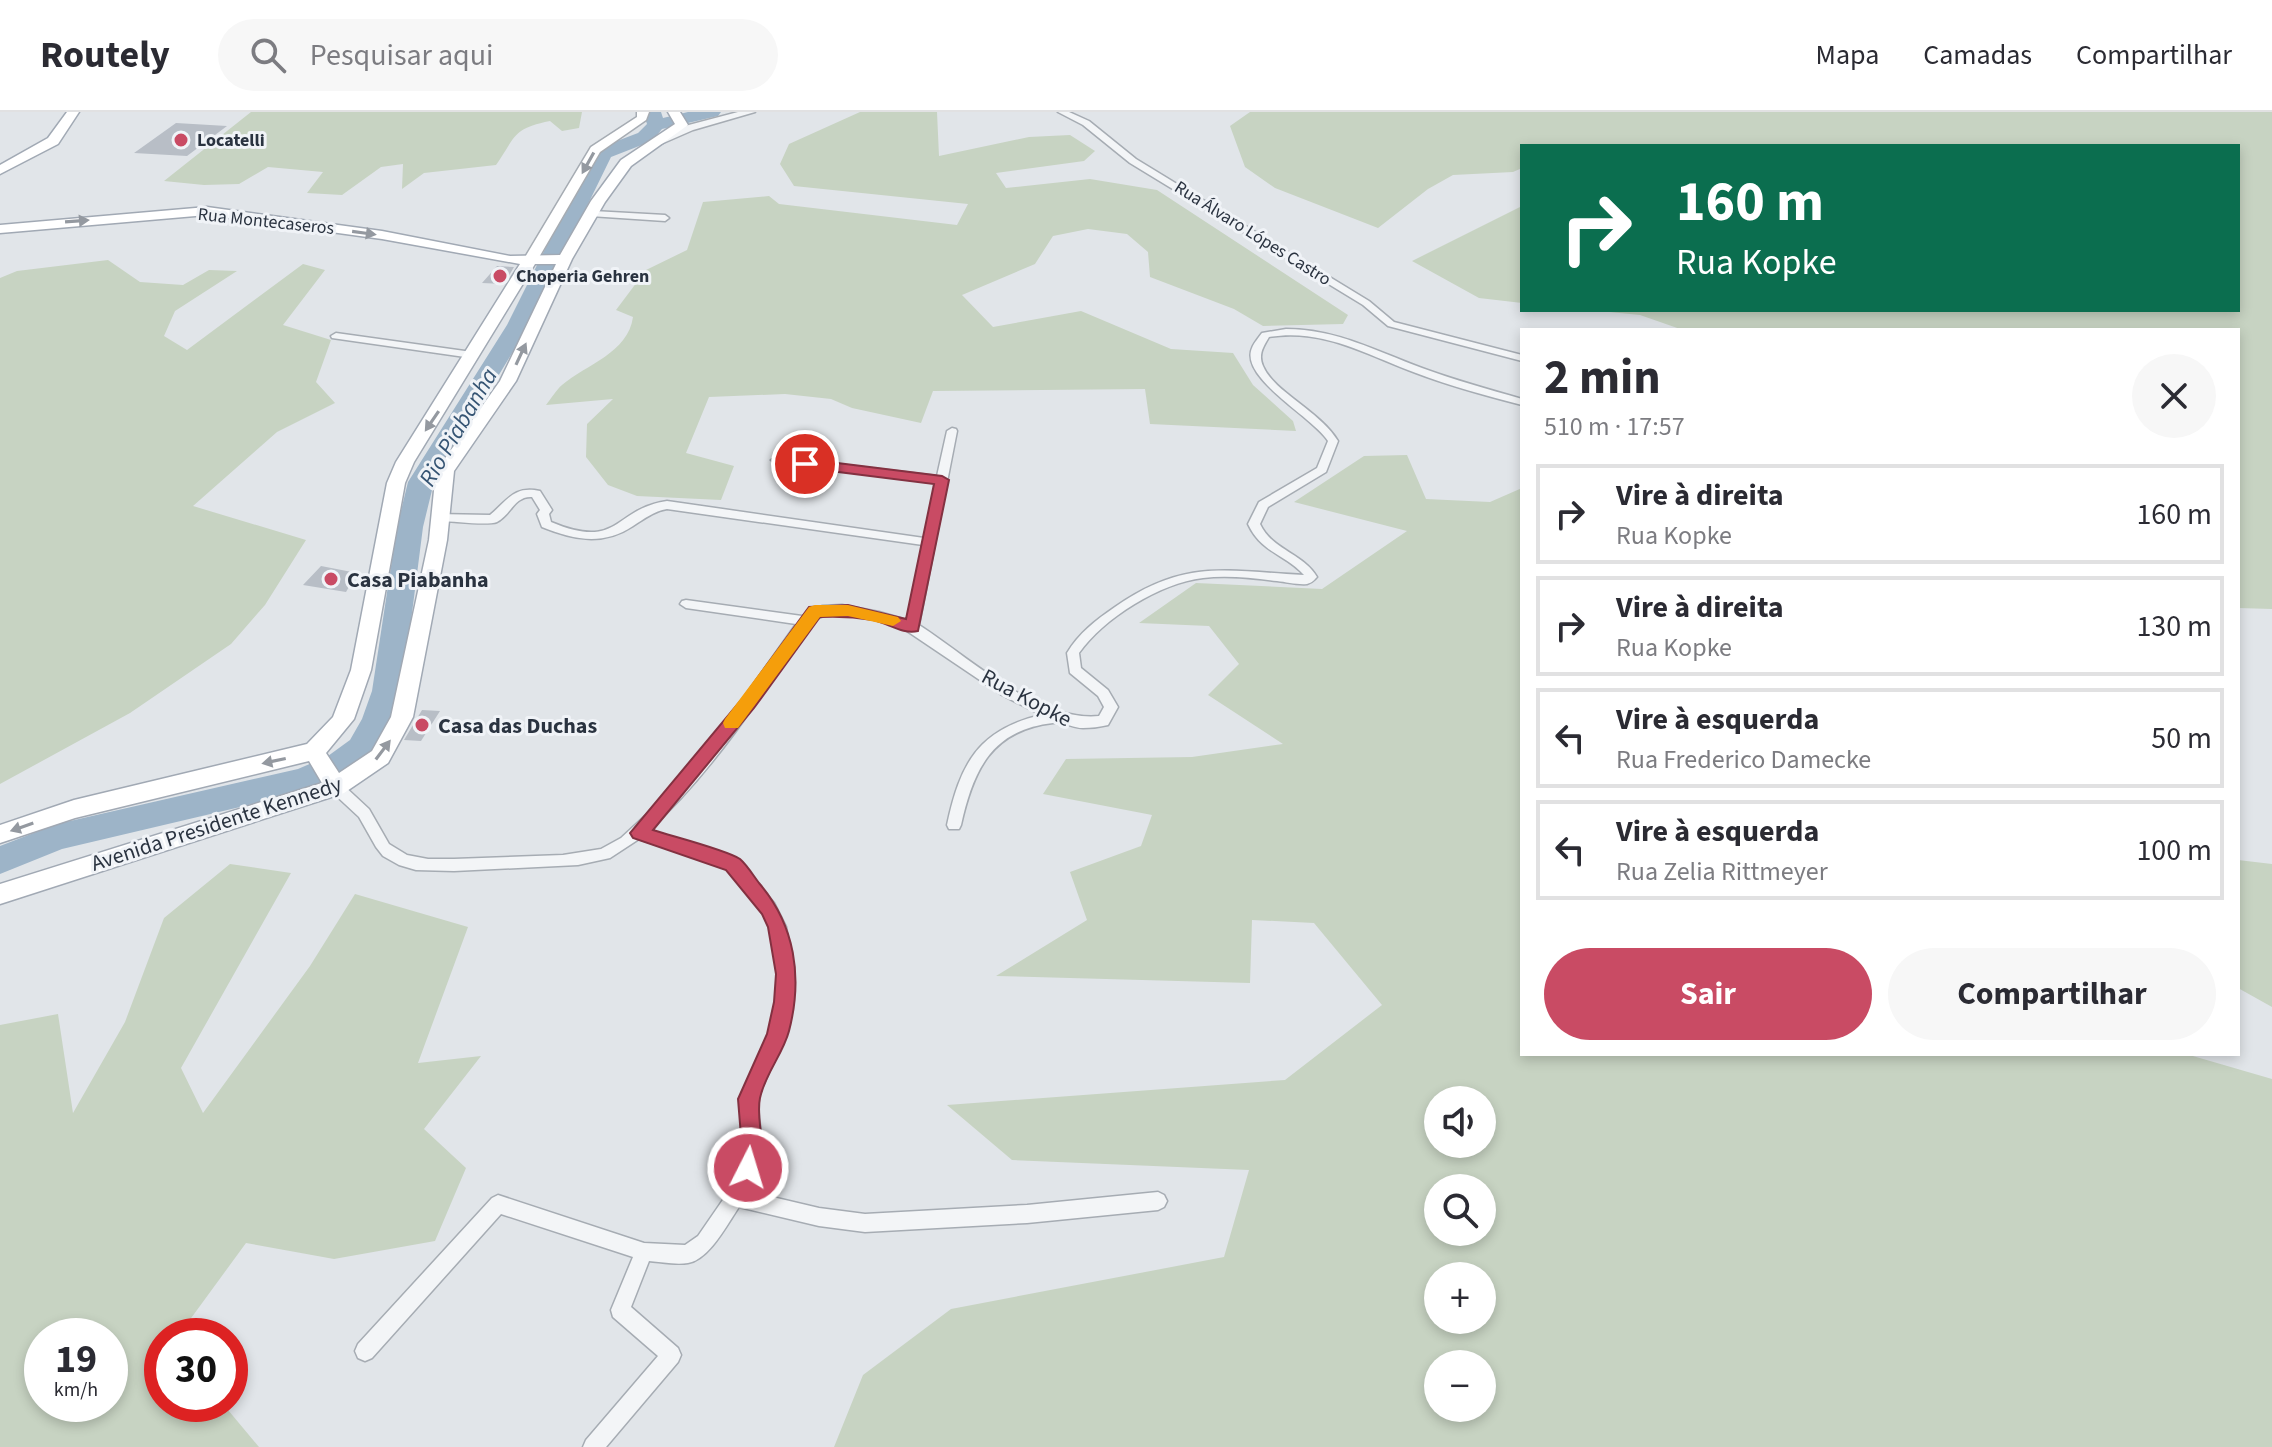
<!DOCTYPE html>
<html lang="pt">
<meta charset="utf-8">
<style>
:root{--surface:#fff;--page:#f7f7f7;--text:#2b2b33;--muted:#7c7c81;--line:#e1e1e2;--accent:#c94b64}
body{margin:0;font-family:"Source Sans 3",sans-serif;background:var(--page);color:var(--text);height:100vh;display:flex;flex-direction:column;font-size:30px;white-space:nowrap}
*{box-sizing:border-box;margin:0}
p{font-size:26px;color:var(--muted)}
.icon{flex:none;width:44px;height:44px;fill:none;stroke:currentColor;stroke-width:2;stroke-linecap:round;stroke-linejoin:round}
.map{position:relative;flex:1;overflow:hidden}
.details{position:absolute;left:1520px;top:216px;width:720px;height:728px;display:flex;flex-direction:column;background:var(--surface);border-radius:0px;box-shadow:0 4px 12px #0003}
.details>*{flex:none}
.top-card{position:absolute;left:1520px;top:32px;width:720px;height:168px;border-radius:0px;box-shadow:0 4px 12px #0003;background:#0b6e4f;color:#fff;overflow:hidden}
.buttons{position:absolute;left:1424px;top:974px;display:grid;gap:16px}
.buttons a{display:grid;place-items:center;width:72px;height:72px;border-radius:50%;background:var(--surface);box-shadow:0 4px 12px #0003;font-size:40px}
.speed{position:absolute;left:24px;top:1206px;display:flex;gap:16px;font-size:40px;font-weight:700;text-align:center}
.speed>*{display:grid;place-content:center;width:104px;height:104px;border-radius:50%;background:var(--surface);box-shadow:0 4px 12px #0003;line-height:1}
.speed small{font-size:20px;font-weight:400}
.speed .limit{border:12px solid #d22;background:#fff;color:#111}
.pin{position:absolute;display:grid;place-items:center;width:68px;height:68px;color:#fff;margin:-34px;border:4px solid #fff;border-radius:50%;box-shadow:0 2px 8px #0007}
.me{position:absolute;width:88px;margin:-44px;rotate:5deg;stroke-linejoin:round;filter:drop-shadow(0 0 6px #0008)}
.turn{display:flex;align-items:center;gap:28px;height:168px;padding:0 24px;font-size:36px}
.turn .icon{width:104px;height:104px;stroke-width:2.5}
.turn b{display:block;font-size:56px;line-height:68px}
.round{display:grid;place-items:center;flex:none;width:84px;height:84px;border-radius:42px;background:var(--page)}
.overview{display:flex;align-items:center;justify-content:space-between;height:136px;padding:0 24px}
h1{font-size:48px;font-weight:700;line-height:60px}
.action{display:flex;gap:16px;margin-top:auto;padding:16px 24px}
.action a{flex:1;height:92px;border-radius:48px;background:var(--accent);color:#fff;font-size:32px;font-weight:700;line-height:92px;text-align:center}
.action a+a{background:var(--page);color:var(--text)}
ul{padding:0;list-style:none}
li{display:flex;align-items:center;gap:24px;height:100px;margin:0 16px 12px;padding:0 8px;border:4px solid var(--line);border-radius:0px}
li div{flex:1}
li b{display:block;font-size:30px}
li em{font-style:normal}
header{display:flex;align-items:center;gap:48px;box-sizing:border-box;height:112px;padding:0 40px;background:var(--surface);border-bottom:2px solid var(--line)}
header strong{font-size:38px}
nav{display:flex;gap:44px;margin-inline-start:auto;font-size:28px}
.search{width:560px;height:72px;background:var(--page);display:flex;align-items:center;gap:20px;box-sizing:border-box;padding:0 28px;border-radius:44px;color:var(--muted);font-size:30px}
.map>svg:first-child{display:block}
.green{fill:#c7d3c2;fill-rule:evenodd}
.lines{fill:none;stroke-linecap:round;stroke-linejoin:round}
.river{fill:#9db4c8;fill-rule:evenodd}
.building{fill:#b8bec6}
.minor-casing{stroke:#a6acb3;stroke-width:3}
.tertiary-casing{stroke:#a6acb3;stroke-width:3}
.secondary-casing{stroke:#a6acb3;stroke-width:3}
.primary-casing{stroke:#a1a9b4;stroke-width:3}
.minor{fill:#f3f5f7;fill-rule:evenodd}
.tertiary{fill:#f3f5f7;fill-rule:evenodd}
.secondary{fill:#fff;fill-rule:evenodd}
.primary{fill:#fff;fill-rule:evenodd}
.oneway{fill:#9499a0}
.route{fill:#c94b64;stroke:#833141;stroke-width:2}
.slow{fill:#f59e0b}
.poi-dot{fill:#c94b64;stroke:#f0f3f7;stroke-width:3}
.labels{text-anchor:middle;stroke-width:6;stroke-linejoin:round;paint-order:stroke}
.far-poi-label{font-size:18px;font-weight:bold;fill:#2a3340;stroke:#f0f3f7;text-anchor:start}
.far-street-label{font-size:18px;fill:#2a3340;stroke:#f0f3f7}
.poi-label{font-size:22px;font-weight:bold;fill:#2a3340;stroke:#f0f3f7;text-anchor:start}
.street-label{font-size:22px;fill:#2a3340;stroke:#f0f3f7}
.water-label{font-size:24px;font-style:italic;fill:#355473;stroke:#f0f3f7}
</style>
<header>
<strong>Routely</strong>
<div class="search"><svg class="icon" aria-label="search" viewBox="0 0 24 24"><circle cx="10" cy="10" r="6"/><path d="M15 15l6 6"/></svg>Pesquisar aqui</div>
<nav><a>Mapa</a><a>Camadas</a><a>Compartilhar</a></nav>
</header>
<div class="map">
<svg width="2272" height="1335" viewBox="0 0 2272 1335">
<rect width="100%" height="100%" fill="#e1e5e9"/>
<path class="green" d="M 251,0 L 582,0 L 579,16 L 562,19 L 550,9 C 511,17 516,25 496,53 L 424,61 L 402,77 L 403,52 L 381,55 L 342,83 L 307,81 L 323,60 L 268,55 L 239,72 L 204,73 L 164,69 Z
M 860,0 L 937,0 L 939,44 L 1029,25 L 1070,23 L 1095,39 L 1084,49 L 996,61 L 1006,76 L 1090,67 L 1157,78 L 1348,203 L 1343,212 L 1263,214 L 1234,197 L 1150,165 L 1148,140 L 1127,122 L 1088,117 L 1053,124 L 1035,152 L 962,183 L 993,215 L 1081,199 L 1171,237 L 1233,241 L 1253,273 L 1293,309 L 1296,319 L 1150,312 L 1145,277 L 933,279 L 921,311 L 852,296 L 831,287 L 785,282 L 709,285 L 686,341 L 734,354 L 721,388 L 637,384 L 608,373 L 586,345 L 587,312 L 613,287 L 546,293 C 551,287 556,278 562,273 C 587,252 628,241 633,205 L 616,198 L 646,158 L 687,138 L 703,90 L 769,84 L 779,92 L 957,113 L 968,92 L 794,74 L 780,52 L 789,32 Z
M 1250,0 L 2272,0 L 2272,497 L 2238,496 L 2238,218 L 1683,218 L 1640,203 L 1589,198 L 2238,198 L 2238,34 L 1522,34 L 1522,56 L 1513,60 L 1453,63 L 1428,77 L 1378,116 L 1275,76 L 1245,55 L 1230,14 Z
M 1522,94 L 1522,191 L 1479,186 L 1412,149 Z
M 108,148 L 140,170 L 183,173 L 209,158 L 237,159 L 175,199 L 164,224 L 187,238 L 303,152 L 325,158 L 283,213 L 331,228 L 316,270 L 335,291 L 277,320 L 193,394 L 306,428 L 265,493 L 231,532 L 130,601 L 0,672 L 0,166 L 17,159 Z
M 1407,343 L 1426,387 L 1490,390 L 1522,376 L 1522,942 L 2186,942 L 2272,967 L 2272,1335 L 834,1335 L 863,1263 L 951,1197 L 1224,1145 L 1249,1058 L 1012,1048 L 947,993 L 1285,968 L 1382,893 L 1314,811 L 1252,808 L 1250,871 L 996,864 L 1087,808 L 1070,760 L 1141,734 L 1152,703 L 1043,682 L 1066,647 L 1192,645 L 1283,632 L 1208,583 L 1239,552 L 1209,514 L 1139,511 L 1196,471 L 1322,477 L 1407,419 L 1294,390 L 1364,344 ZM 1438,988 L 1482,988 L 1482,1032 L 1438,1032 ZM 1438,1076 L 1482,1076 L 1482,1120 L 1438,1120 ZM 1438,1164 L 1482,1164 L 1482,1208 L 1438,1208 ZM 1482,1252 L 1482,1296 L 1438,1296 L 1438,1252 Z
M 2238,748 L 2272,752 L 2272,895 L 2238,876 Z
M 230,752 L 291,761 L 181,956 L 203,1001 L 310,854 L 355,782 L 468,815 L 418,951 L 481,944 L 424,1017 L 466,1056 L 435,1129 L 334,1147 L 246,1131 L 178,1224 L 162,1224 L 162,1292 L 223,1292 L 259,1335 L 0,1335 L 0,913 L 58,902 L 73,1001 L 125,910 L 164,806 ZM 110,1224 L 110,1292 L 42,1292 L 42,1224 Z"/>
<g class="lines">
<path class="river" d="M 643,0 L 661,0 L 663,6 L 688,0 L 721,0 L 718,4 L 662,17 L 652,29 L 611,45 L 529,213 L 434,370 L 423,415 L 402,579 L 392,607 L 372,644 L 350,662 L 304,680 L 62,737 L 0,762 L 0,734 L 57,712 L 298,657 L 328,644 L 350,628 L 362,607 L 372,579 L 397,415 L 408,370 L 507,213 L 593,41 L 596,37 L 638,21 L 647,12 Z"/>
</g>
<path class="building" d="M 176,11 L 227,14 L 187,44 L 134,41 Z
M 497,154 L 514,155 L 504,172 L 482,171 Z
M 321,454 L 357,461 L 346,480 L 303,473 Z
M 422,598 L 440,599 L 421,629 L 404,628 Z"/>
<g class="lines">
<defs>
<path id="minor" d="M 1058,0 L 1069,0 L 1089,9 L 1136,47 L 1369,189 L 1394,210 L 1522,243 L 1522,249 L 1388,214 L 1363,193 L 1130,51 L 1083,13 Z
M 593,99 L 665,103 L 669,106 L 665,109 L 590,104 L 589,102 Z
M 1286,217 C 1336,217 1376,239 1422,256 C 1454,268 1488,277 1522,287 L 1522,293 C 1487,284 1450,274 1416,261 C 1367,243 1323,216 1269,225 C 1263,235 1258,243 1263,254 C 1274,280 1320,299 1338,329 L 1326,360 L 1268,395 L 1260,412 C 1272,438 1303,441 1317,465 C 1313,469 1313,470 1307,472 C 1298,473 1286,470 1277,469 C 1252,466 1227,463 1203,466 C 1160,471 1104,506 1079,541 L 1081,556 L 1108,578 L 1118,595 L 1108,613 C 1100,615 1091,616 1083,616 C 1073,616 1063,609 1053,611 C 991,618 973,659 961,713 L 959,717 L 949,717 L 947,713 C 960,653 977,618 1041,603 L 1002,583 L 904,517 C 878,506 832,492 809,512 C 764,581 710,663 649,718 L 737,748 L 774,791 L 786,815 L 794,862 L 793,890 L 786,922 L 757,987 L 761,1024 L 757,1056 L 747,1079 L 819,1096 L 865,1102 L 1027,1093 L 1158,1080 L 1164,1083 L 1167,1089 L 1164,1095 L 1158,1098 L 1027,1111 L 865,1120 L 819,1114 L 739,1095 C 728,1111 709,1148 688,1151 C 676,1153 661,1150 649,1149 L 631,1195 L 678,1236 L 681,1243 L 678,1250 L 606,1335 L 583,1335 L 586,1328 L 658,1244 L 613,1205 L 611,1198 L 633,1145 L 501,1102 L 372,1246 L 365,1249 L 358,1246 L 355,1239 L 358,1232 L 492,1086 L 498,1083 L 644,1131 L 685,1133 L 698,1124 L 729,1079 L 739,1055 L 743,1024 L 741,987 L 770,922 L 777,890 L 778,862 L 770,815 L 763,800 L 727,756 L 639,727 L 610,746 L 578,753 L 454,759 L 416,758 L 399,753 L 383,744 L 376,735 L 359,705 L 331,679 L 329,675 L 331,671 L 341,671 L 369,697 L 389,732 L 407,743 L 428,747 L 454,747 L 563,743 L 601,737 L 621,726 L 647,702 L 676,671 L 736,597 L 796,512 L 686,496 L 680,492 L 682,489 L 686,488 L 802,504 L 822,494 L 842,493 L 879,500 L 907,508 L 923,433 L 667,397 C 654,399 644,407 633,414 C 603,434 574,428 542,415 L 537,402 L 540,398 L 532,385 C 514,384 511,403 497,410 C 487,414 453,409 440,409 L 434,405 L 436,402 L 490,403 C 508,388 514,373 540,379 L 552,398 L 549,402 L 551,410 C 620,439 613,397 667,389 L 924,426 L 936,371 L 777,351 L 771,348 L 777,345 L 937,364 L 947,319 L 952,316 L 956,317 L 957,319 L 919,513 C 969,545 1037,610 1099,604 L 1104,595 L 1098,584 L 1070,561 L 1067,541 C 1079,521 1096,508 1115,495 C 1185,446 1226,459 1304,463 C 1286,442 1262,442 1248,412 L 1259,390 L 1317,356 L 1328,329 C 1313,305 1239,266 1252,236 C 1254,231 1259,225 1262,221 Z
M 336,221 L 472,240 L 477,243 L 472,246 L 332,226 L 331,224 Z"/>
<path id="tertiary" d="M 738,0 L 755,0 L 693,18 L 661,32 L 652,30 L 685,14 Z"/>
<path id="secondary" d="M 637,0 L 649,0 L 646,8 L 600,40 L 538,147 L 526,150 L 524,147 L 591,35 L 637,5 Z"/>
<path id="primary" d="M 67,0 L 79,0 L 58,32 L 0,62 L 0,53 L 48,26 Z
M 668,0 L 680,0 L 688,13 L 631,54 L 605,90 L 572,147 L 516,269 L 454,359 L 447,428 L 413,605 L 388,651 L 344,681 L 0,792 L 0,772 L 322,671 L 309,649 L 75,706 L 0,731 L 0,713 L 74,688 L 307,632 L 333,605 L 351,558 L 387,371 L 396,350 L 520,152 L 382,127 L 207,103 L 0,121 L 0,113 L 207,95 L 382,119 L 510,144 L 560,143 L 591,89 L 621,48 L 675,12 ZM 535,152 L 556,152 L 500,269 L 436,359 L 429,428 L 391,605 L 372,639 L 339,661 L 326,641 L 354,607 L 371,558 L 405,371 L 414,350 Z"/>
</defs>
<use href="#minor" class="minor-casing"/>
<use href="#tertiary" class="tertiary-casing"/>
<use href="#secondary" class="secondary-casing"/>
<use href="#primary" class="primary-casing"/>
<use href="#minor" class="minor"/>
<use href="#tertiary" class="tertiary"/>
<use href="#secondary" class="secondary"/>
<use href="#primary" class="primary"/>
</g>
<defs><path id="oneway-solid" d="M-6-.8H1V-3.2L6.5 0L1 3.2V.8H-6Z" transform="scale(2)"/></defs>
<g class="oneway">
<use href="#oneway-solid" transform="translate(588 51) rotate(119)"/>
<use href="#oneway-solid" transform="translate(77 109) rotate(-4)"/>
<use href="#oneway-solid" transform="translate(364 121) rotate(8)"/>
<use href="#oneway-solid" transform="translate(521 242) rotate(-65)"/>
<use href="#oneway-solid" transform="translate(432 309) rotate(124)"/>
<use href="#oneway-solid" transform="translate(383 638) rotate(-53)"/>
<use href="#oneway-solid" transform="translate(274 649) rotate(168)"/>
<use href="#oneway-solid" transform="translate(22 715) rotate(161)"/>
</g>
<path class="route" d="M 805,347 L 942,364 L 949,368 L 918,519 C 903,523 888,511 873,508 C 855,505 838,504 820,505 L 754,596 L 653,718 C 671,724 727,738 740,747 C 747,753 753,763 759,771 C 795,813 803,865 789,919 C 783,942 765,962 760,986 C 755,1010 769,1033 756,1063 L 748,1067 L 740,1063 L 736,1056 L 741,1024 L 738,987 L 767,922 L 774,890 L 776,862 L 768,815 L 762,802 L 726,758 L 633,726 L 630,721 L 742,587 L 809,495 L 848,493 L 906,507 L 934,372 L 799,355 L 799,349 Z"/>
<path class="slow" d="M 815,493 L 848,493 L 898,505 L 901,509 L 893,514 L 848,504 L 820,505 L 738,616 L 725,616 L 723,611 L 725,607 L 809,495 Z"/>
<g class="poi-dot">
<circle cx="181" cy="28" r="8"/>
<circle cx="500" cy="164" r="8"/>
<circle cx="331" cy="467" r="8"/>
<circle cx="422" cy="613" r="8"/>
</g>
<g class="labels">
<g class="far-poi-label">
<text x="197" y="34">Locatelli</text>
<text x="516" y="170">Choperia Gehren</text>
</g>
<g class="far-street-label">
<text transform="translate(266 109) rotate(6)" y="6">Rua Montecaseros</text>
<text transform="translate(1253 121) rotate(32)" y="6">Rua Álvaro Lópes Castro</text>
</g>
<g class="poi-label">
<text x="347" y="475">Casa Piabanha</text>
<text x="438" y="621">Casa das Duchas</text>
</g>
<g class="street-label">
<text transform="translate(1027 585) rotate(28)" y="8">Rua Kopke</text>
<text transform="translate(216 711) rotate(-18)" y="8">Avenida Presidente Kennedy</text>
</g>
<g class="water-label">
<text transform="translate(458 315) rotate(-60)" y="8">Rio Piabanha</text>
</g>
</g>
</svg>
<div class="buttons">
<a><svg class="icon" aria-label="sound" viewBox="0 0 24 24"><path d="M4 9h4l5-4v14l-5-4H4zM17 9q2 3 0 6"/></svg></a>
<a><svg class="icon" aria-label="search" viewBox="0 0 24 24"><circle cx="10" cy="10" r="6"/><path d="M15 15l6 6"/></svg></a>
<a>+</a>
<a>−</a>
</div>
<div class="speed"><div>19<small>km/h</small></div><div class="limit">30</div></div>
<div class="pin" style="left:805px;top:352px;background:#d93025"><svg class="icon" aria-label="arrive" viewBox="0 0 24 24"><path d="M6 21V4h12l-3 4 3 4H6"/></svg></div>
<svg class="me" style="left:748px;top:1056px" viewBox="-20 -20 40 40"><circle r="17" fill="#c94b64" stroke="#fff" stroke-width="3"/><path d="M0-11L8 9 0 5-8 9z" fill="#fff"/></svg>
<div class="top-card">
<div class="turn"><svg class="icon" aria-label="right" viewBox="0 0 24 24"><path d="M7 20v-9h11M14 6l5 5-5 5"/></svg><div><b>160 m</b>Rua Kopke</div></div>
</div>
<section class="details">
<div class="overview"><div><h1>2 min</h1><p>510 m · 17:57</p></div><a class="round"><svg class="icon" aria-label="close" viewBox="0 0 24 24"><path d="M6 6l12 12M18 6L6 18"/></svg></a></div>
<ul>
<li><svg class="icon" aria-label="right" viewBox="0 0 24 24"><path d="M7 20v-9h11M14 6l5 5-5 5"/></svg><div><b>Vire à direita</b><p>Rua Kopke</p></div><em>160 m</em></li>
<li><svg class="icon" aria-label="right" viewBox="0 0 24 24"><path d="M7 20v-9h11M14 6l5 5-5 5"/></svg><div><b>Vire à direita</b><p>Rua Kopke</p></div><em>130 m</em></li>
<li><svg class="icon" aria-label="left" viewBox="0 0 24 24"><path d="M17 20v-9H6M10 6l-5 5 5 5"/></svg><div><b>Vire à esquerda</b><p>Rua Frederico Damecke</p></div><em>50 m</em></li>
<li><svg class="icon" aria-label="left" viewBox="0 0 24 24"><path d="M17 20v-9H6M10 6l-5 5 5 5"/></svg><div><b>Vire à esquerda</b><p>Rua Zelia Rittmeyer</p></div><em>100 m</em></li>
</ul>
<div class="action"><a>Sair</a><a>Compartilhar</a></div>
</section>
</div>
